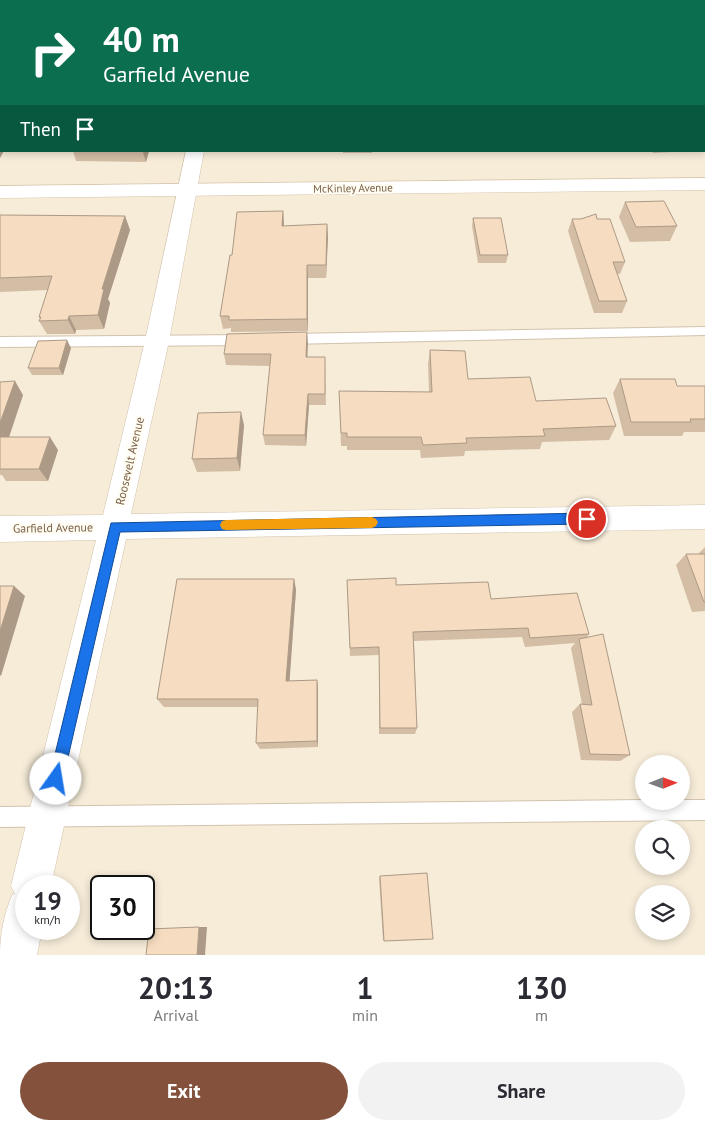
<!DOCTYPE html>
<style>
:root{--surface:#fff;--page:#f2f2f3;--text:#2b2b33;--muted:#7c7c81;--accent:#84523c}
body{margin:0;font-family:"PT Sans",sans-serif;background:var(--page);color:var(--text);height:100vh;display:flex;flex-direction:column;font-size:19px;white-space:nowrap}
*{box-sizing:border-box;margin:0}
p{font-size:16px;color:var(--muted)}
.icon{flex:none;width:28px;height:28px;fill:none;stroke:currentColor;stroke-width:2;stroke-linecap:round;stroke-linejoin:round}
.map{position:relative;height:955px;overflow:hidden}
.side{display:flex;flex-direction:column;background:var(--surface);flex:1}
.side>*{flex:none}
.hud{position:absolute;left:0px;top:0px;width:705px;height:152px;box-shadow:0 2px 8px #0003;background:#0b6e4f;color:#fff;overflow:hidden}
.needle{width:32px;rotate:89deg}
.tools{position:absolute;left:635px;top:755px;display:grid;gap:10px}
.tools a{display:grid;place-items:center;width:55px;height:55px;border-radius:50%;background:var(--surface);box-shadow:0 2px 8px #0003;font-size:25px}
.speed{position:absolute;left:15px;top:875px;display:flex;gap:10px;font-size:25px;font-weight:700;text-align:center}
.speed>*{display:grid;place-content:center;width:65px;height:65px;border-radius:50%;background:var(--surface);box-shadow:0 2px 8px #0003;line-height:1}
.speed small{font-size:12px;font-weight:400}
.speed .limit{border:2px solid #111;border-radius:8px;background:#fff;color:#111}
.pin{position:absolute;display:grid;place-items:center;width:42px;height:42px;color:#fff;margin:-21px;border:2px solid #fff;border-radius:50%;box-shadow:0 1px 5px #0007}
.me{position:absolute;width:55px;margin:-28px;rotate:13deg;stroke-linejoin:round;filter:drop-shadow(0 0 4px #0008)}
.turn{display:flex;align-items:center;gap:18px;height:105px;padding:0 20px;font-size:22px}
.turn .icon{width:65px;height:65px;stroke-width:2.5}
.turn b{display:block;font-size:35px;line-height:42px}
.then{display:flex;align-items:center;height:48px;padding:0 20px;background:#0003;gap:10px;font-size:19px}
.eta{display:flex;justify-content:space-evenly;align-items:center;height:85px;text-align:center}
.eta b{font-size:30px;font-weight:700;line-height:35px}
.cta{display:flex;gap:10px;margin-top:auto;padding:10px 20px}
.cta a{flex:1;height:58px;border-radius:30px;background:var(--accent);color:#fff;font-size:20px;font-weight:700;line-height:58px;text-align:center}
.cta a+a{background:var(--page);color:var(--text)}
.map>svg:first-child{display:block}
.residential{fill:#f6ecd8;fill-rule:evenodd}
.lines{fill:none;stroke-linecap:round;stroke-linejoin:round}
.lane-casing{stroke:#d2c2ae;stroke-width:2}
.street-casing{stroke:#d2c2ae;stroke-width:1}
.secondary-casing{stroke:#d6c3ab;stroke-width:1}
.lane{fill:#fff;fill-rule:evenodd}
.street{fill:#fff;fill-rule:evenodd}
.secondary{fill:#fff;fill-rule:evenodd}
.wall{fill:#d4bda5}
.shaded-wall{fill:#ac9a86}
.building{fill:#f6dcc0;stroke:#ac9a86}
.route{fill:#1a73e8;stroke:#114b97}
.slow{fill:#f59e0b}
.labels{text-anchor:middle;stroke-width:4;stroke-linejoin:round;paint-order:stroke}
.far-street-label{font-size:11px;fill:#7c624a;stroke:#fffcf2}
.street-label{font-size:12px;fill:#7c624a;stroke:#fffcf2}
</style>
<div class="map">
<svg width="705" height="955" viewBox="0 0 705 955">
<rect width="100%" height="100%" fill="#fef9ea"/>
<path class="residential" d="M 0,0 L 705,0 L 705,955 L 0,955 ZM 1,1 L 704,1 L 704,151 L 1,151 ZM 644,764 L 681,764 L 681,801 L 644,801 ZM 644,829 L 681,829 L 681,866 L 644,866 ZM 26,886 L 69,886 L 69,929 L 26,929 ZM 101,886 L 144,886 L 144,929 L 101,929 ZM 644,894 L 681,894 L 681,931 L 644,931 Z"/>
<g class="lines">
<defs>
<path id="lane" d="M 704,87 L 705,87 L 705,93 L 704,93 Z
M 705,327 L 705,335 L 287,344 L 282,342 L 281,339 L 282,336 L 287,334 Z
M 246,335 L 251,337 L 252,340 L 251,343 L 246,345 L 0,347 L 0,337 Z
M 644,800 L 705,800 L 705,820 L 0,827 L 0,807 Z"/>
<path id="street" d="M 218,0 L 232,0 L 232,1 L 218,1 Z
M 704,19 L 705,19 L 705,27 L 704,27 Z
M 0,26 L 1,26 L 1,34 L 0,34 Z
M 186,151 L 204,151 L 169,341 L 131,514 L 705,505 L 705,529 L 126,539 L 51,886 L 26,886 L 26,929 L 42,929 L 37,955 L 0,955 C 0,933 4,915 12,895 L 15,894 L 11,886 L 96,540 L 0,542 L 0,516 L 103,515 L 145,341 Z"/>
<path id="secondary" d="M 705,178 L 705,190 L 0,198 L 0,186 Z"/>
</defs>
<use href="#lane" class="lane-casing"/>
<use href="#street" class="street-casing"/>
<use href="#secondary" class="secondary-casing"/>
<use href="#lane" class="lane"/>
<use href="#street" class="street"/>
<use href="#secondary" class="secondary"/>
</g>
<path class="wall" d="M 528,0 L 705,0 L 705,6 L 704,6 L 704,1 L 529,1 Z
M 73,151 L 149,151 L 146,162 L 76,161 Z
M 343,151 L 373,151 L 372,153 L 343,153 Z
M 652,151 L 692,151 L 653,153 Z
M 625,202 L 677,226 L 670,241 L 630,242 L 619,217 Z
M 283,211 L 284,226 L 327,224 L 328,237 L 326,278 L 308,278 L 308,331 L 231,332 L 231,328 L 223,329 L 220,316 L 232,255 Z
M 0,215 L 125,216 L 130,230 L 108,299 L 110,303 L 104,329 L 76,330 L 75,334 L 47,334 L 39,321 L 40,319 L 39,317 L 48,290 L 0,292 Z
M 473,218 L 508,255 L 506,263 L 478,263 L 472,226 Z
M 572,219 L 597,219 L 625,262 L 620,274 L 617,274 L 627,301 L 622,313 L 594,313 L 568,231 Z
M 307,332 L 307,357 L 325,357 L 326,405 L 309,405 L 306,446 L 265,445 L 263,435 L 270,366 L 226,365 L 224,354 Z
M 71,348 L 63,375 L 32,375 L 28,368 Z
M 430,350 L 468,379 L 616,426 L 609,440 L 542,442 L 540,449 L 465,451 L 464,456 L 421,458 L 420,450 L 347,450 L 347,446 L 341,446 L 339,391 L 429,392 L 428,364 Z
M 620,379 L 677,386 L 705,386 L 705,432 L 684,432 L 682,436 L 624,436 L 613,393 Z
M 0,382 L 23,395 L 9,437 L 58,450 L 48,481 L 6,481 L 2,475 L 0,475 Z
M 244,425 L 240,471 L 197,472 L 192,459 Z
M 705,547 L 705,611 L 692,612 L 676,565 L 686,554 L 698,554 Z
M 294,579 L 296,590 L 289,681 L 317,680 L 318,688 L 318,747 L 260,749 L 256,743 L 258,707 L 164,707 L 157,699 Z
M 347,580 L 396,585 L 491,599 L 589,634 L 587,637 L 630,755 L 620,761 L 581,760 L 572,712 L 580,704 L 582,704 L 571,648 L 575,643 L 525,647 L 522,637 L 414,641 L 417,728 L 415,734 L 379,734 L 379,655 L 350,656 Z
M 380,876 L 384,941 L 383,940 L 379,878 Z"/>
<path class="shaded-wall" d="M 1,45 L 1,63 L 0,65 L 0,48 Z
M 1,136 L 1,151 L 4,151 L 0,158 L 0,138 Z
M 143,151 L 149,151 L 146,162 L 143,152 Z
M 283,211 L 284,223 L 283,238 L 282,226 Z
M 125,216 L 130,230 L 108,299 L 110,303 L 104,329 L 98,315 L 102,289 Z
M 327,224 L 328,237 L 326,278 L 326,265 Z
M 307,265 L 308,278 L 308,331 L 307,319 Z
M 69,316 L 76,330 L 75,334 L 68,320 Z
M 307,332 L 308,344 L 307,368 L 306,357 Z
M 67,340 L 71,348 L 63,375 L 59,368 Z
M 15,381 L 23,395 L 5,449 L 0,443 L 0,423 Z
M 308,394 L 309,405 L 306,446 L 305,435 Z
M 241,412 L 244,425 L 240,471 L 237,458 Z
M 50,437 L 58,450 L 48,481 L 39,469 Z
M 294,579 L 296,590 L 289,689 L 286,681 Z
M 14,586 L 25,596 L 1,676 L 0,675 L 0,631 Z
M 317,680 L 318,688 L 318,747 L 317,741 Z
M 199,927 L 207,927 L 205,955 L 197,955 Z"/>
<path class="building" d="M 53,0 L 185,0 L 185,1 L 52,1 Z
M 266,0 L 523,0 L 523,1 L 266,1 Z
M 0,38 L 1,38 L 1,45 L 0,48 Z
M 0,65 L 1,65 L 1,136 L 0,138 Z
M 664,201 L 677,226 L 636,227 L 625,202 Z
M 283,211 L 282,226 L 327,224 L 326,265 L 307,265 L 307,319 L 229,320 L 229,316 L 220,316 L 230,255 L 232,255 L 237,212 Z
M 596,214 L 597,219 L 610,219 L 625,262 L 613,262 L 627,301 L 599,301 L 572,219 L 581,219 Z
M 0,215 L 125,216 L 102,289 L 104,289 L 98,315 L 69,316 L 68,320 L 39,321 L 41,317 L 39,317 L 52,276 L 0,278 Z
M 473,218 L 501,218 L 508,255 L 480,255 Z
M 307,332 L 306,357 L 325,357 L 325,394 L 308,394 L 305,435 L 263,435 L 271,354 L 224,354 L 227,334 Z
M 67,340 L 59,368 L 28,368 L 38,341 Z
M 430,350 L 465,351 L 468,379 L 530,377 L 536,401 L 606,398 L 616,426 L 543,429 L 545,436 L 466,438 L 467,443 L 423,445 L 421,437 L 347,437 L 347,433 L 341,433 L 339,391 L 432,392 Z
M 620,379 L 675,379 L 677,386 L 705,386 L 705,419 L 690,419 L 691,422 L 631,422 Z
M 15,381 L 0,423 L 0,382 Z
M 241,412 L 237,458 L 192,459 L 198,413 Z
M 0,437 L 50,437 L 39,469 L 0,469 Z
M 686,554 L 705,554 L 705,602 L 704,602 Z
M 396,578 L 396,585 L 488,582 L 491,599 L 577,593 L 589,634 L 530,638 L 528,628 L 413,632 L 417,728 L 380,728 L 379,647 L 350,648 L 347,580 Z
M 177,579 L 294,579 L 286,681 L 317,680 L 317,741 L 256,743 L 258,699 L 157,699 Z
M 0,586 L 14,586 L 0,631 Z
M 603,634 L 630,755 L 590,754 L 580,704 L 592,705 L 579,639 Z
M 427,873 L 433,939 L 384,941 L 380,876 Z
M 199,927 L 197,955 L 146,955 L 149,929 Z"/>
<path class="route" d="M 587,513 L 591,515 L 593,519 L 591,522 L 587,524 L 120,532 L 63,779 L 61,784 L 56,786 L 51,784 L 49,779 L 111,523 Z"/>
<path class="slow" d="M 372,517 L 376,519 L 378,522 L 376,526 L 372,528 L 226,530 L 222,529 L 220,525 L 222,521 L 226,520 Z"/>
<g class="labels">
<g class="far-street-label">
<text transform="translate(353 188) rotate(-1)" y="4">McKinley Avenue</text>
</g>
<g class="street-label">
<text transform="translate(130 461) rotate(-77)" y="4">Roosevelt Avenue</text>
<text transform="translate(53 528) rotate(-1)" y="4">Garfield Avenue</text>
</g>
</g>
</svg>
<div class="tools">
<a><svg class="needle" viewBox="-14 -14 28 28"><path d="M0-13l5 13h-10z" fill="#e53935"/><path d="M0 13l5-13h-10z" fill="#7c7c81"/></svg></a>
<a><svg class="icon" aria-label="search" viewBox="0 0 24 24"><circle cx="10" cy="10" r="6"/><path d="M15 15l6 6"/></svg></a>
<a><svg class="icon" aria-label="layers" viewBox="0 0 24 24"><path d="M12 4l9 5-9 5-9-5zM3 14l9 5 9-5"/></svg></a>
</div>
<div class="speed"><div>19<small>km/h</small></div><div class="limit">30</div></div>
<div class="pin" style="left:587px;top:519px;background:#d93025"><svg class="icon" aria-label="arrive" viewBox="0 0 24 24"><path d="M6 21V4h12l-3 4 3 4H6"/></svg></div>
<svg class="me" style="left:56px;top:779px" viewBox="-20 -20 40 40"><circle r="19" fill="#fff"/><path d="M0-13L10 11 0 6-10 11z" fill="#1a73e8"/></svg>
<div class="hud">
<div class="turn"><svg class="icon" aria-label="right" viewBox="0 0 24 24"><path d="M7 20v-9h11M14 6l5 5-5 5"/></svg><div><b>40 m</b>Garfield Avenue</div></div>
<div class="then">Then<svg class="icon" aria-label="arrive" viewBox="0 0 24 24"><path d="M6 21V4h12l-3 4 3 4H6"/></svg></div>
</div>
</div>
<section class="side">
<div class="eta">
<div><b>20:13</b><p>Arrival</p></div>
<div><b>1</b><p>min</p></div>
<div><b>130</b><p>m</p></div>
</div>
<div class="cta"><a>Exit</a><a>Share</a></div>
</section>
